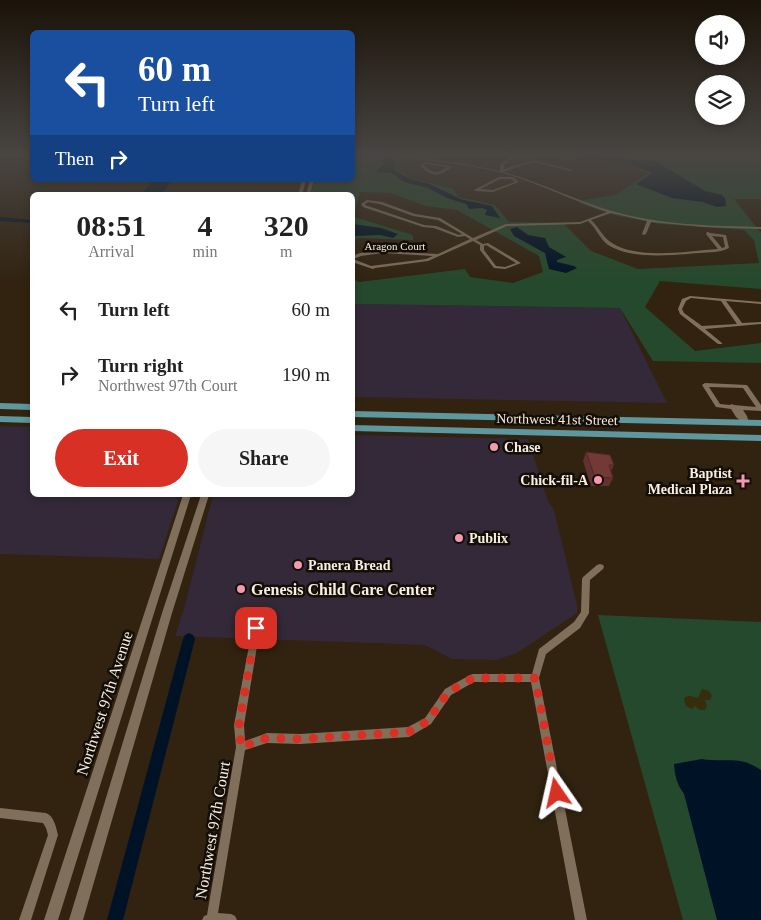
<!DOCTYPE html>
<style>
:root{--surface:#fff;--page:#f6f6f6;--text:#222;--muted:#767676;--accent:#d93025}
body{margin:0;font-family:"Times New Roman",serif;background:var(--page);color:var(--text);height:100vh;display:flex;flex-direction:column;font-size:19px;white-space:nowrap}
*{box-sizing:border-box;margin:0}
p{font-size:16px;color:var(--muted)}
.icon{flex:none;width:28px;height:28px;fill:none;stroke:currentColor;stroke-width:2;stroke-linecap:round;stroke-linejoin:round}
.map{position:relative;flex:1;overflow:hidden}
.panel{position:absolute;left:30px;top:192px;width:325px;height:305px;display:flex;flex-direction:column;background:var(--surface);border-radius:8px;box-shadow:0 2px 8px #0003}
.panel>*{flex:none}
.banner{position:absolute;left:30px;top:30px;width:325px;height:152px;border-radius:8px;box-shadow:0 2px 8px #0003;background:#1a4fa0;color:#fff;overflow:hidden}
.tools{position:absolute;left:695px;top:15px;display:grid;gap:10px}
.tools a{display:grid;place-items:center;width:50px;height:50px;border-radius:50%;background:var(--surface);box-shadow:0 2px 8px #0003;font-size:25px}
.pin{position:absolute;display:grid;place-items:center;width:42px;height:42px;color:#fff;margin:-21px;border-radius:10px;box-shadow:0 2px 8px #0006}
.me{position:absolute;width:55px;margin:-28px;rotate:349deg;stroke-linejoin:round;filter:drop-shadow(0 0 4px #0008)}
.turn{display:flex;align-items:center;gap:18px;height:105px;padding:0 25px;font-size:22px}
.turn .icon{width:65px;height:65px;stroke-width:2.5}
.turn b{display:block;font-size:35px;line-height:42px}
.then{display:flex;align-items:center;height:48px;padding:0 25px;background:#0003;gap:10px;font-size:19px}
.eta{display:flex;justify-content:space-evenly;align-items:center;height:85px;text-align:center}
.eta b{font-size:30px;font-weight:700;line-height:35px}
.primary-button{display:flex;gap:10px;margin-top:auto;padding:10px 25px}
.primary-button a{flex:1;height:58px;border-radius:30px;background:var(--accent);color:#fff;font-size:20px;font-weight:700;line-height:58px;text-align:center}
.primary-button a+a{background:var(--page);color:var(--text)}
ul{padding:0;list-style:none}
li{display:flex;align-items:center;gap:15px;height:65px;padding:0 25px}
li div{flex:1}
li b{display:block;font-size:19px}
li em{font-style:normal}
.map>svg:first-child{display:block}
.commercial{fill:#332938}
.green{fill:#25492c}
.sand{fill:#352d0c}
.water{fill:#001225}
.lines{fill:none;stroke-linecap:round;stroke-linejoin:round}
.canal{fill:#001225;fill-rule:evenodd}
.minor{fill:#806f5a;fill-rule:evenodd}
.tertiary{fill:#806f5a;fill-rule:evenodd}
.primary{fill:#5e979e;fill-rule:evenodd}
.wall{fill:#63312f}
.building{fill:#733937;stroke:#502826}
.route{stroke:#d93025;stroke-width:9;stroke-dasharray:0 16.2}
.poi-dot{fill:#f29aaf;stroke:#140e06;stroke-width:2}
.labels{text-anchor:middle;stroke-width:5;stroke-linejoin:round;paint-order:stroke}
.far-street-label{font-size:11px;fill:#f8eee2;stroke:#140e06}
.street-label{font-size:14px;fill:#f8eee2;stroke:#140e06}
.poi-label{font-size:14px;font-weight:bold;fill:#f8eee2;stroke:#140e06;text-anchor:start}
.near-poi-label{font-size:16px;font-weight:bold;fill:#f8eee2;stroke:#140e06;text-anchor:start}
.near-street-label{font-size:16px;fill:#f8eee2;stroke:#140e06}
</style>
<div class="map">
<svg width="761" height="920" viewBox="0 0 761 920">
<rect width="100%" height="100%" fill="#312310"/>
<path class="commercial" d="M 353,304 L 620,308 L 667,403 L 353,397 Z
M 0,426 L 32,427 L 32,495 L 180,495 L 159,559 L 0,554 Z
M 353,435 L 528,439 L 548,501 L 554,510 L 577,605 L 577,613 L 517,653 L 496,660 L 452,659 L 425,645 L 175,636 L 184,609 L 213,495 L 352,495 Z"/>
<path class="green" d="M 353,154 L 444,154 L 439,158 L 404,155 L 398,170 L 410,178 L 454,189 L 458,197 L 495,205 L 509,222 L 563,223 L 591,251 L 638,269 L 759,263 L 754,240 L 744,230 L 660,224 L 614,215 L 579,203 L 584,200 L 615,195 L 647,174 C 640,171 633,166 626,163 C 606,156 583,163 562,160 L 559,154 L 761,154 L 761,199 L 734,199 L 761,233 L 761,289 L 660,281 L 645,307 L 695,351 L 761,343 L 761,363 L 653,361 L 620,308 L 353,304 L 353,279 L 359,282 L 465,269 L 470,277 L 513,283 L 543,272 L 539,256 L 457,210 L 426,206 L 390,193 L 360,192 L 354,217 L 413,235 L 413,240 L 359,238 L 353,241 L 352,195 L 311,195 L 315,180 L 352,180 Z
M 598,615 L 761,622 L 761,920 L 683,920 Z"/>
<path class="sand" d="M 702,689 L 709,691 L 712,696 L 710,700 L 705,700 L 707,706 L 705,710 L 700,710 L 695,706 L 692,709 L 686,706 L 684,700 L 685,697 L 690,696 L 698,698 Z"/>
<path class="water" d="M 564,154 L 583,154 L 623,159 L 655,161 L 705,191 L 722,195 L 725,198 L 726,206 L 717,207 L 703,202 L 672,198 L 636,184 L 653,173 L 634,166 L 630,163 L 594,159 L 580,160 L 566,157 Z
M 383,155 L 392,157 L 395,162 L 394,170 L 410,179 L 430,184 L 460,199 L 492,206 L 500,218 L 485,215 L 487,210 L 482,208 L 469,209 L 466,204 L 447,198 L 428,188 L 404,182 L 392,173 L 375,172 L 384,164 L 380,157 Z
M 153,180 L 172,180 L 161,195 L 141,195 Z
M 353,224 L 381,228 L 398,234 L 393,238 L 380,235 L 353,236 Z
M 517,227 L 528,235 L 545,238 L 549,247 L 566,257 L 557,260 L 557,262 L 574,266 L 577,268 L 566,273 L 549,269 L 545,253 L 514,236 L 510,229 Z
M 702,759 C 724,763 740,755 761,770 L 761,920 L 717,920 L 684,794 C 677,784 675,777 674,764 Z"/>
<g class="lines">
<path class="canal" d="M 0,217 L 32,220 L 32,223 L 0,221 Z
M 189,633 L 193,635 L 195,639 L 123,920 L 107,920 L 183,639 L 185,635 Z"/>
<path class="minor" d="M 387,154 L 459,163 L 500,171 L 500,165 C 510,155 521,155 534,157 L 535,159 C 523,158 513,156 504,165 L 504,169 L 533,160 L 573,170 L 571,171 L 533,162 L 503,172 C 540,182 575,200 612,211 C 660,225 711,226 761,227 L 761,229 L 704,227 L 651,222 L 646,234 L 644,235 L 642,234 L 647,221 L 611,213 L 591,220 C 599,227 603,238 612,243 C 638,260 688,251 718,249 L 706,234 L 707,232 L 708,232 L 710,233 L 726,235 L 729,248 C 720,253 709,252 699,253 C 672,255 632,260 608,245 C 600,239 596,228 588,221 L 580,224 L 507,226 L 476,240 L 483,244 L 488,243 L 521,263 L 505,269 L 494,268 L 480,250 L 480,245 L 473,241 L 428,261 L 375,268 L 373,269 L 352,262 L 352,256 L 360,253 L 382,251 L 438,254 L 470,239 L 465,236 L 458,237 L 434,228 L 423,227 L 363,207 L 361,204 L 367,200 L 382,202 L 415,214 L 440,218 L 473,238 L 506,224 L 580,222 L 607,212 C 571,200 536,182 499,172 C 462,163 425,161 388,155 ZM 368,202 L 380,204 L 413,216 L 438,220 L 462,234 L 459,235 L 436,226 L 424,225 L 365,205 L 365,204 ZM 712,236 L 723,237 L 725,247 L 722,248 ZM 486,245 L 516,263 L 505,267 L 496,266 L 484,250 L 484,246 ZM 382,253 L 433,256 L 426,259 L 371,266 L 353,259 L 361,256 Z
M 426,162 L 450,166 L 452,167 C 439,177 431,178 420,165 ZM 426,164 L 447,167 C 438,174 432,174 424,165 Z
M 499,177 L 513,177 L 519,182 L 493,192 L 476,191 L 474,190 ZM 500,179 L 511,179 L 515,182 L 493,190 L 480,189 Z
M 690,296 L 761,302 L 761,304 L 726,301 L 742,323 L 761,322 L 761,324 L 705,329 L 722,343 L 722,344 L 718,344 L 680,314 L 678,309 L 682,299 ZM 691,298 L 721,301 L 737,324 L 702,326 L 684,313 L 682,309 L 686,301 Z
M 705,383 L 747,385 L 761,405 L 761,411 L 743,410 L 747,416 L 749,423 L 748,424 L 744,424 L 736,417 L 731,409 L 716,407 L 702,385 ZM 709,387 L 743,388 L 756,407 L 734,405 L 732,404 L 730,405 L 720,404 Z
M 600,564 L 603,565 L 604,567 L 603,569 L 590,580 L 589,613 L 580,628 L 546,654 L 539,678 L 587,920 L 575,920 L 531,682 L 474,682 L 451,695 L 431,724 L 409,737 L 300,744 L 267,743 L 245,750 L 218,913 L 231,914 L 235,916 L 237,920 L 202,920 L 204,916 L 207,915 L 236,747 L 234,725 L 253,625 L 256,624 L 259,625 L 260,628 L 244,725 L 245,741 L 267,733 L 300,734 L 408,727 L 425,718 L 445,689 L 470,675 L 473,674 L 532,674 L 539,649 L 574,622 L 581,612 L 582,579 L 583,577 L 597,565 Z
M 0,808 L 46,813 C 54,816 56,827 58,835 L 31,920 L 19,920 L 48,835 L 46,828 L 43,823 L 0,818 Z"/>
<path class="tertiary" d="M 302,180 L 306,180 L 302,195 L 298,195 Z
M 310,180 L 314,180 L 310,195 L 306,195 Z
M 183,495 L 191,495 L 58,920 L 44,920 Z
M 201,495 L 209,495 L 172,613 L 83,920 L 69,920 L 162,613 Z"/>
<path class="primary" d="M 0,403 L 32,404 L 32,410 L 0,409 Z
M 352,411 L 761,420 L 761,426 L 352,417 Z
M 0,416 L 32,417 L 32,423 L 0,422 Z
M 352,425 L 761,435 L 761,441 L 352,431 Z"/>
</g>
<path class="wall" d="M 586,452 L 614,465 L 611,471 L 613,478 L 609,486 L 591,486 L 583,461 Z"/>
<path class="building" d="M 586,452 L 610,455 L 614,465 L 609,465 L 613,478 L 595,477 Z"/>
<linearGradient id="sky" x2="0" y2="1"><stop stop-color="#1b1309"/><stop offset="0.55" stop-color="#484542"/><stop offset="1" stop-color="#484542" stop-opacity="0"/></linearGradient>
<rect width="761" height="282" fill="url(#sky)"/>
<g class="lines">
<path class="route" d="M 256,628 L 239,725 L 241,747 L 267,738 L 300,739 L 409,732 L 428,721 L 448,692 L 473,678 L 535,678 L 557,793"/>
</g>
<g class="poi-dot">
<circle cx="494" cy="447" r="5"/>
<circle cx="598" cy="480" r="5"/>
<path d="M740.5 473.5h5v5h5v5h-5v5h-5v-5h-5v-5h5z"/>
<circle cx="459" cy="538" r="5"/>
<circle cx="298" cy="565" r="5"/>
<circle cx="241" cy="589" r="5"/>
</g>
<g class="labels">
<g class="far-street-label">
<text x="395" y="250">Aragon Court</text>
</g>
<g class="street-label">
<text transform="translate(557 419) rotate(1)" y="5">Northwest 41st Street</text>
</g>
<g class="poi-label">
<text x="504" y="452">Chase</text>
<text x="732" y="478" text-anchor="end">Baptist<tspan x="732" dy="16">Medical Plaza</tspan></text>
<text x="588" y="485" text-anchor="end">Chick-fil-A</text>
<text x="469" y="543">Publix</text>
<text x="308" y="570">Panera Bread</text>
</g>
<g class="near-poi-label">
<text x="251" y="595">Genesis Child Care Center</text>
</g>
<g class="near-street-label">
<text transform="translate(104 703) rotate(-72)" y="6">Northwest 97th Avenue</text>
<text transform="translate(212 830) rotate(-80)" y="6">Northwest 97th Court</text>
</g>
</g>
</svg>
<div class="tools">
<a><svg class="icon" aria-label="sound" viewBox="0 0 24 24"><path d="M4 9h4l5-4v14l-5-4H4zM17 9q2 3 0 6"/></svg></a>
<a><svg class="icon" aria-label="layers" viewBox="0 0 24 24"><path d="M12 4l9 5-9 5-9-5zM3 14l9 5 9-5"/></svg></a>
</div>
<div class="pin" style="left:256px;top:628px;background:#d93025"><svg class="icon" aria-label="arrive" viewBox="0 0 24 24"><path d="M6 21V4h12l-3 4 3 4H6"/></svg></div>
<svg class="me" style="left:557px;top:793px" viewBox="-20 -20 40 40"><path d="M0-17L14 15 0 8-14 15z" fill="#d93025" stroke="#fff" stroke-width="4"/></svg>
<div class="banner">
<div class="turn"><svg class="icon" aria-label="left" viewBox="0 0 24 24"><path d="M17 20v-9H6M10 6l-5 5 5 5"/></svg><div><b>60 m</b>Turn left</div></div>
<div class="then">Then<svg class="icon" aria-label="right" viewBox="0 0 24 24"><path d="M7 20v-9h11M14 6l5 5-5 5"/></svg></div>
</div>
<section class="panel">
<div class="eta">
<div><b>08:51</b><p>Arrival</p></div>
<div><b>4</b><p>min</p></div>
<div><b>320</b><p>m</p></div>
</div>
<ul>
<li><svg class="icon" aria-label="left" viewBox="0 0 24 24"><path d="M17 20v-9H6M10 6l-5 5 5 5"/></svg><div><b>Turn left</b></div><em>60 m</em></li>
<li><svg class="icon" aria-label="right" viewBox="0 0 24 24"><path d="M7 20v-9h11M14 6l5 5-5 5"/></svg><div><b>Turn right</b><p>Northwest 97th Court</p></div><em>190 m</em></li>
</ul>
<div class="primary-button"><a>Exit</a><a>Share</a></div>
</section>
</div>
